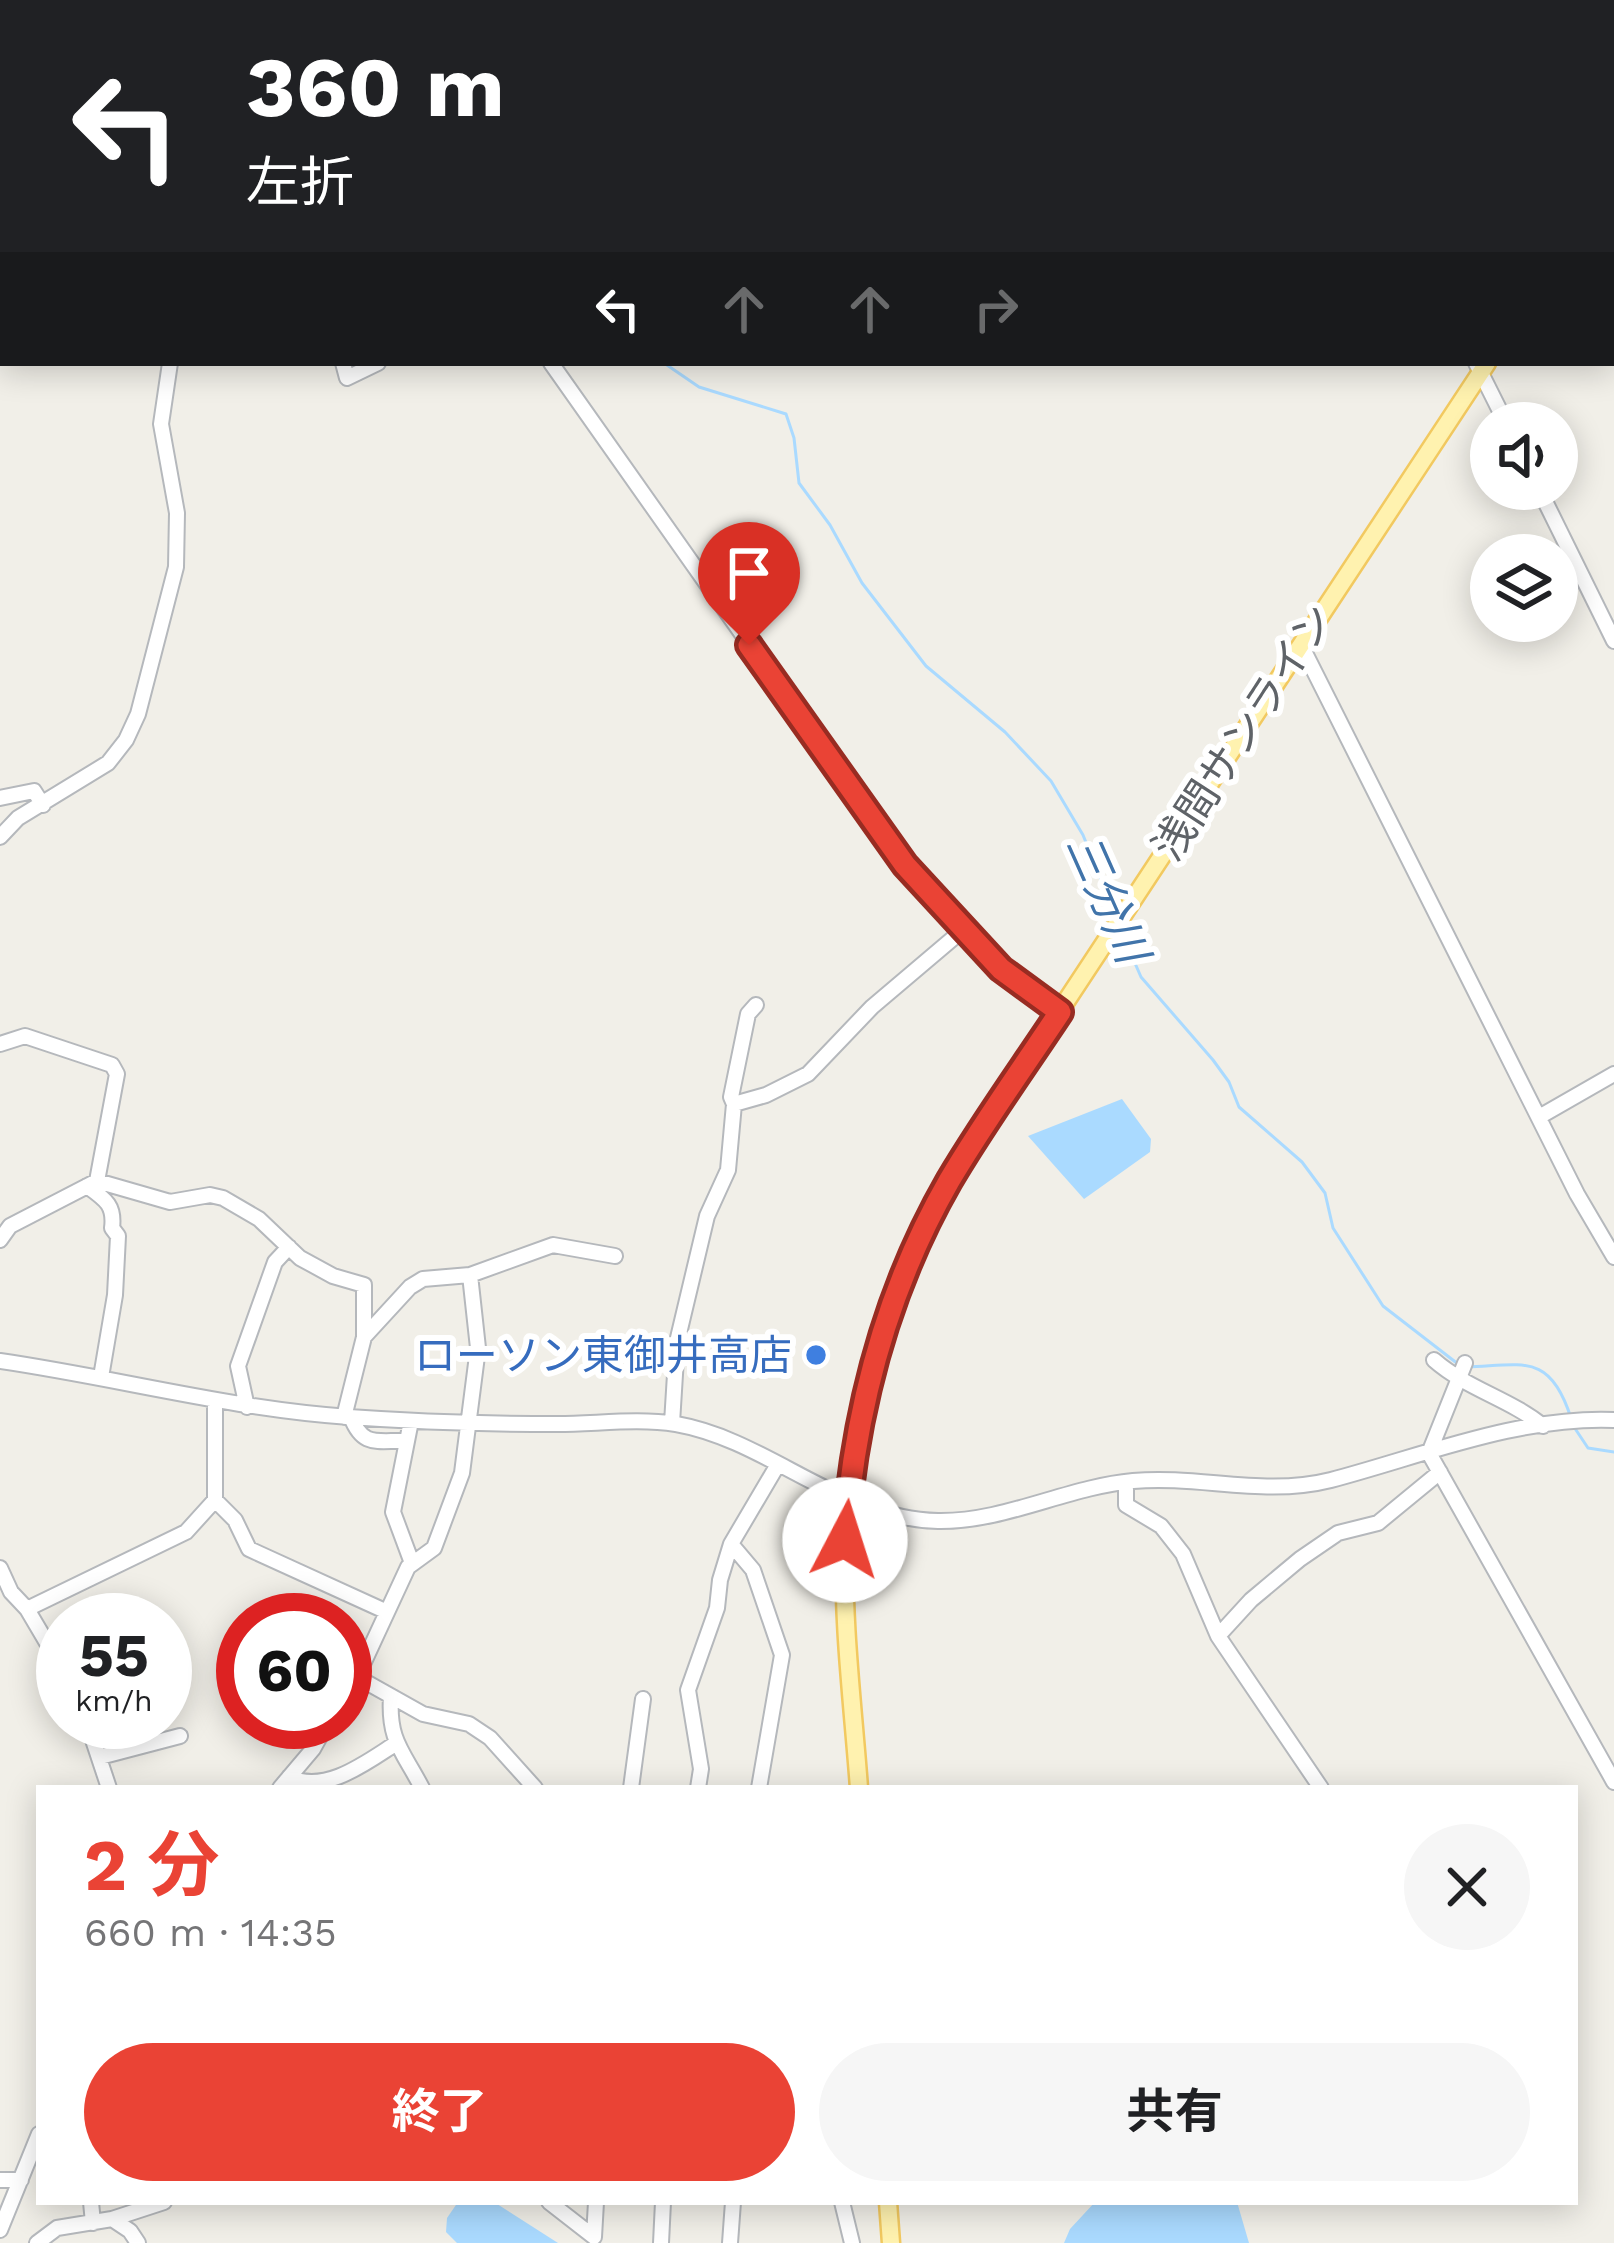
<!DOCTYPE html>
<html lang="ja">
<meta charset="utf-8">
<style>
:root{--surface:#fff;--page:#f6f6f6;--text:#202124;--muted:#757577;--accent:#ea4335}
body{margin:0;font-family:"Work Sans","Noto Sans JP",sans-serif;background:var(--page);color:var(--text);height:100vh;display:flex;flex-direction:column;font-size:45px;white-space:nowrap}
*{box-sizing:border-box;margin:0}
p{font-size:39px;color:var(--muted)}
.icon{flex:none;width:66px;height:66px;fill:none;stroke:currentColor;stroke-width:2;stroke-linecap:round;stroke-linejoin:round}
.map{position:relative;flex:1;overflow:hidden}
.panel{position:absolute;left:36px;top:1785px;width:1542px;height:420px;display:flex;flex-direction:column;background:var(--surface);border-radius:0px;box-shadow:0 6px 30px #0003}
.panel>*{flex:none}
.top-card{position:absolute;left:0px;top:0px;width:1614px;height:366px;box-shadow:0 6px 30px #0003;background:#202124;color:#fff;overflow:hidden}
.buttons{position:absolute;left:1470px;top:402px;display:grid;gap:24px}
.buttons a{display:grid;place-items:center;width:108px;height:108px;border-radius:50%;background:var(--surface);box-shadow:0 6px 30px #0003;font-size:60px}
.speed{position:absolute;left:36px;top:1593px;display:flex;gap:24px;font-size:60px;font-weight:700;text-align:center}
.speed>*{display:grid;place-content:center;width:156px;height:156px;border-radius:50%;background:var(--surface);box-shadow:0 6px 30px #0003;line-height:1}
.speed small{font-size:30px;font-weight:400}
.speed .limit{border:18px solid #d22;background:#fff;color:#111}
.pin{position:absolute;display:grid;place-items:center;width:102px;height:102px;color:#fff;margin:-123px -51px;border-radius:50% 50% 50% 0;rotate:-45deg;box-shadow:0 0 12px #0007}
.pin .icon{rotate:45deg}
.me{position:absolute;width:132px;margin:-66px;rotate:5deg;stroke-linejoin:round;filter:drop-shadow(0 0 9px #0008)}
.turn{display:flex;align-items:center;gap:42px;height:252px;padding:0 48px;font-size:54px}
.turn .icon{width:156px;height:156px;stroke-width:2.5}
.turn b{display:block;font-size:84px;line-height:102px}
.lanes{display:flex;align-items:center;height:114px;padding:0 48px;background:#0003;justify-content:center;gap:60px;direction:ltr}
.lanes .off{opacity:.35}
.round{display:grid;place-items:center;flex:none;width:126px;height:126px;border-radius:63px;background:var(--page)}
.headline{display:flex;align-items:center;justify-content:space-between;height:204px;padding:0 48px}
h1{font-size:72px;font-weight:700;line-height:90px;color:var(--accent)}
.action{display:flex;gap:24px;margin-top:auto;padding:24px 48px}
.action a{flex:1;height:138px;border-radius:72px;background:var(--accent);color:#fff;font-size:48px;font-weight:700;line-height:138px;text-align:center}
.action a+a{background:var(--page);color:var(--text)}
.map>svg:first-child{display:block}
.water{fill:#aadaff}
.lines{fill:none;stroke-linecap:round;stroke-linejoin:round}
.stream{stroke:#aadaff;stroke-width:3}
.minor-casing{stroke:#b5b8bc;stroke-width:18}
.major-casing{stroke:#f2c960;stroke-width:21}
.highway-casing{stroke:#f9ab00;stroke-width:22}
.minor{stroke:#fff;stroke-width:14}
.major{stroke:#fff2af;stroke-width:16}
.highway{stroke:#fde293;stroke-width:18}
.route-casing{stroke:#982c22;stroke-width:30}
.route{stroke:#ea4335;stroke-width:21}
.shop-dot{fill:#3f7fe0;stroke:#fff;stroke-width:4.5}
.labels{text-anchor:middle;stroke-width:12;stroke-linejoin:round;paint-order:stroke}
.street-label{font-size:42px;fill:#5f6368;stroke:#fff}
.shop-label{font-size:42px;fill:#366cbe;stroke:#fff;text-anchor:end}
.water-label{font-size:45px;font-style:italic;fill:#4174aa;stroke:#fff}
</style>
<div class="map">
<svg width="1614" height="2243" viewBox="0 0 1614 2243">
<rect width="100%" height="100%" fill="#f1efe8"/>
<path class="water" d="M 1122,1099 L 1151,1139 L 1150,1152 L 1084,1199 L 1028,1136 Z
M 458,2202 L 494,2202 L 558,2243 L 457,2243 L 446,2232 L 447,2218 Z
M 1095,2202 L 1237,2202 L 1249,2243 L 1064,2243 L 1070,2229 Z"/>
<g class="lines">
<path class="stream" d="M 306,0 L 310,3
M 664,363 L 699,387 L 786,414 L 794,438 L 799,483 L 830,525 L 862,583 L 926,666 L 1005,732 L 1051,781 L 1083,835 L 1116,917
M 1121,931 L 1141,977 L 1213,1060 L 1229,1082 L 1239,1107 L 1302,1162 L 1325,1193 L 1333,1228 L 1383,1306 L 1458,1364
M 1467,1367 C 1523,1365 1550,1352 1571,1418
M 1574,1427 L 1588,1448 L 1614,1452"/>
<defs>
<path id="minor" d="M 197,0 L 199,3
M 1290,0 L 1291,3
M 107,3 L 109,0
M 332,3 L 334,0
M 0,91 L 3,88
M 0,167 L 3,168
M 343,363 L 347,378 L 378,363
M 551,363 L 905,865 L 1001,969 L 1060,1012
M 1476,363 L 1506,423
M 1539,489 L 1614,641
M 1301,645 L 1577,1194 L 1614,1257
M 0,798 L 34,791 L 43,805
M 0,837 L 18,818 L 108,763 L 126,740 L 138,714 L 176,567 L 177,513 L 161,424 L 170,363
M 0,1044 L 25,1036 L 112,1065 L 117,1074 L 97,1181
M 734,1104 L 766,1095 L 808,1074 L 872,1007 L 964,929
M 1539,1117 L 1614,1074
M 87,1186 C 105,1199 115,1205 112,1228 L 118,1236 L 115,1295 L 101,1377
M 0,1240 L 10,1226 L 97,1181 L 170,1202 L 210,1195 L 223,1198 L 259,1219 L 300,1258 L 333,1276 L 364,1285 L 364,1337 L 344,1417
M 364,1337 L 410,1287 L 423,1279 L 470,1275 L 553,1245 L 615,1256
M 1434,1360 C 1467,1389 1510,1399 1543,1426
M 0,1361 C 117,1378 231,1409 349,1417 C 419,1422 488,1424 558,1424 C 596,1424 638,1418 676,1424 C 768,1440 840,1519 938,1521 C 1005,1522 1067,1487 1133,1481 C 1200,1475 1264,1497 1331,1480 C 1422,1456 1519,1416 1614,1420
M 1465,1363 L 1429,1453 L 1614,1782
M 247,1407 L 238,1366 L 275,1262 L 289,1247
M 351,1417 C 363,1448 377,1440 407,1441
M 411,1421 L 393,1512 L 412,1563
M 672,1423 L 677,1342 L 707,1216 L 728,1170 L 734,1104 L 731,1097 L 748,1014 L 756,1005
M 1126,1482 L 1126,1505 L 1161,1526 L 1183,1554 L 1218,1636 L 1321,1788
M 215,1500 L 235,1520 L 249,1549 L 385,1611
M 731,1544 L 753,1570 L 782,1655 L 759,1788
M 0,1568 L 11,1592 L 27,1609 L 63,1670
M 27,1609 L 186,1532 L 215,1500 L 215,1401
M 1218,1636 L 1251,1600 L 1300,1559 L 1338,1533 L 1378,1523 L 1440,1472
M 357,1677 L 423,1714 L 469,1724 L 490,1738 L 535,1788
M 345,1695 L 357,1677 L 408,1567 L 434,1548 L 462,1473 L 478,1348 L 470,1275
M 391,1696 C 388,1741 403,1751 422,1788
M 87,1722 L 109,1788
M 100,1757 L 180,1736
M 289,1777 C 325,1794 364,1764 395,1744
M 280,1788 L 313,1749 L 328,1722
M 631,1788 L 643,1699
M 698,1788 L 701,1769 L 688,1690 L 717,1608 L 720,1580 L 731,1544 L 777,1466
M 0,2180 L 21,2180
M 91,2202 L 93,2223
M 549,2202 L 594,2237 L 596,2202
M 842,2202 L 852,2243
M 112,2219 L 130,2231 L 138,2243
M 0,2230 L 39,2134
M 37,2243 L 57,2228 L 112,2219 L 164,2202
M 661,2243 L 663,2202
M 730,2243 L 733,2202"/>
<path id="major" d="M 1611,174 L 1614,170
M 859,1788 C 853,1706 842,1621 845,1539 C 850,1400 897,1264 970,1147 L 1487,363
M 888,2202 L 891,2243"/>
<path id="highway" d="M 0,7 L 3,4"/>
</defs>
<use href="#minor" class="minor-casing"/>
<use href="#major" class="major-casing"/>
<use href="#highway" class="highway-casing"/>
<use href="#minor" class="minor"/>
<use href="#major" class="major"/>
<use href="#highway" class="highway"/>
</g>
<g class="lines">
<defs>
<path id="route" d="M 749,645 L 905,865 L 1001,969 L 1060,1012 C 1023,1068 983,1123 949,1181 C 886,1291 854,1414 845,1540"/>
</defs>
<use href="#route" class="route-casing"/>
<use href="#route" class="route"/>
</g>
<circle class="shop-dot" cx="816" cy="1355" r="12"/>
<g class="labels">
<g class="street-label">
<text transform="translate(1243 732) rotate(-57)" y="15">浅間サンライン</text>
</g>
<g class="shop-label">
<text x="792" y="1370">ローソン東御井高店</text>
</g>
<g class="water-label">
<text transform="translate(1108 898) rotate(66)" y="16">三分川</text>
</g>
</g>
</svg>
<div class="buttons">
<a><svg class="icon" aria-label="sound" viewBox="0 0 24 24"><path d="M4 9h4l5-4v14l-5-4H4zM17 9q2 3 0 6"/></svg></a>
<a><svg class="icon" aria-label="layers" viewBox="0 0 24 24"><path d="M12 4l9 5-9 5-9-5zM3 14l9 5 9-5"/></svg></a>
</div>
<div class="speed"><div>55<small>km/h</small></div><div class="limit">60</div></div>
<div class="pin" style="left:749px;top:645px;background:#d93025"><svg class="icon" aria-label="arrive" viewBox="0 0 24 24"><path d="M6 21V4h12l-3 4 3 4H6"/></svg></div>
<svg class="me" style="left:845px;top:1540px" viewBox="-20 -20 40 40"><circle r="19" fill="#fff"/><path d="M0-13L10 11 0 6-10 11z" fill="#ea4335"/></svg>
<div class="top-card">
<div class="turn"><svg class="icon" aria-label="left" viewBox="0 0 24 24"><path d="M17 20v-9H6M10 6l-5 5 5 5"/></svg><div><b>360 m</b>左折</div></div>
<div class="lanes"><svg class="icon" aria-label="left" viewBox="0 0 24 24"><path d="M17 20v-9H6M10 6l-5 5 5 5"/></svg><svg class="icon off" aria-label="ahead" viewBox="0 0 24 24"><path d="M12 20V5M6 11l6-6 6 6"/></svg><svg class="icon off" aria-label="ahead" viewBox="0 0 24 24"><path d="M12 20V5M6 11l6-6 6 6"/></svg><svg class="icon off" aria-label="right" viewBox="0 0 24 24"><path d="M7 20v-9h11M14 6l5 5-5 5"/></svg></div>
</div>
<section class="panel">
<div class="headline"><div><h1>2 分</h1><p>660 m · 14:35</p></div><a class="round"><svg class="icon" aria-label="close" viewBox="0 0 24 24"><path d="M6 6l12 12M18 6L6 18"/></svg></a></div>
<div class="action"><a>終了</a><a>共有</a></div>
</section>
</div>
